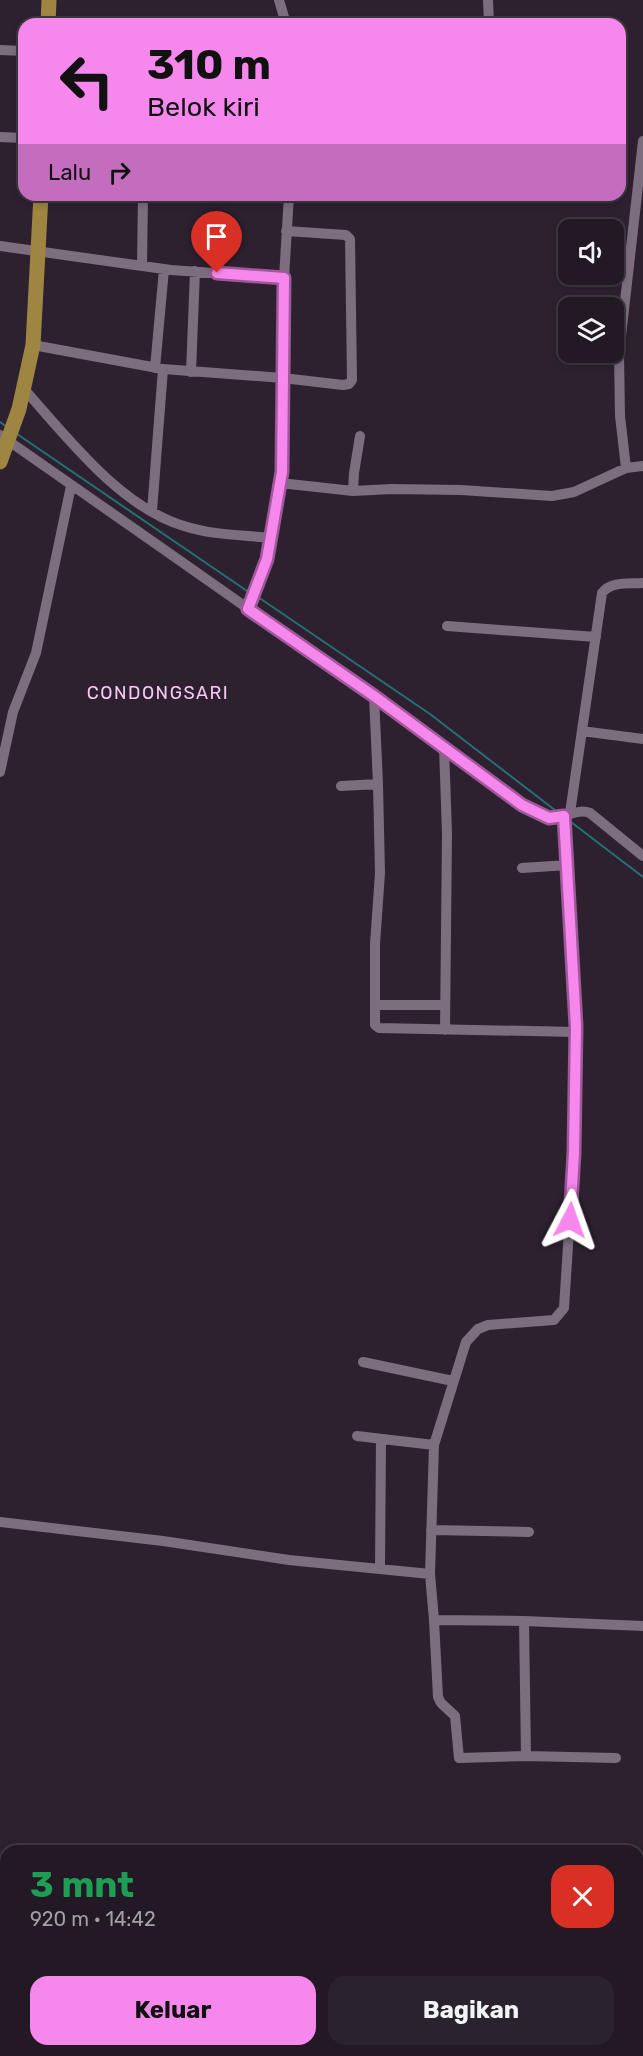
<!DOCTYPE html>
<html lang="id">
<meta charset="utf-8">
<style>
:root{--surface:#221924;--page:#2a222c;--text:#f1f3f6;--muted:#a2a0a6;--line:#3f3841;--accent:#f688ed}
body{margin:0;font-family:Rubik,sans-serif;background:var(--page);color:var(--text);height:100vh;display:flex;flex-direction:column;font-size:22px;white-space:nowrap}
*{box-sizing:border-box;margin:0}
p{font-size:20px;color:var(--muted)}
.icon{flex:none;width:33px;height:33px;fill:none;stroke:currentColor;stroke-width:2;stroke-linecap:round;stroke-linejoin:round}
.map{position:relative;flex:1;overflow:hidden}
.side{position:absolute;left:0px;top:1845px;width:644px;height:212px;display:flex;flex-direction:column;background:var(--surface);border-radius:18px 18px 0 0;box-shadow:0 3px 9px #0003,0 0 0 2px var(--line)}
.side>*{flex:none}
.top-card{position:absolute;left:18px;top:18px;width:608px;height:183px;border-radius:18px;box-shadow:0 3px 9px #0003,0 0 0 2px var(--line);background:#f688ed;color:#111;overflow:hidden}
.fabs{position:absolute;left:558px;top:219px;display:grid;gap:12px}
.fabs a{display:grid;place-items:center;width:66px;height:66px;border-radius:12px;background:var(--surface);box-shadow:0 3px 9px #0003,0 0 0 2px var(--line);font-size:30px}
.pin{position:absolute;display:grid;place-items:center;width:51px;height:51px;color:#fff;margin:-62px -26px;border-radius:50% 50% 50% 0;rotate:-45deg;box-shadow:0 0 6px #0007}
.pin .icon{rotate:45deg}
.me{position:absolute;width:66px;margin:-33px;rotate:4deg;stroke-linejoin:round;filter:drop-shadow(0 0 4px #0008)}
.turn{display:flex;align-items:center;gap:21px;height:126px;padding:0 30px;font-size:27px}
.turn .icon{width:78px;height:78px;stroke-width:2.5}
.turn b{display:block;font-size:42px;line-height:51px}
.then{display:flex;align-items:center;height:57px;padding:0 30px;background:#0003;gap:12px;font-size:22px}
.round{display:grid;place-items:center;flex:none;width:63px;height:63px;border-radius:18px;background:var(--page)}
.overview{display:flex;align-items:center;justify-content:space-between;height:102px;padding:0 30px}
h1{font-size:36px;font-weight:700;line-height:45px;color:#1e9e55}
.primary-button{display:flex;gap:12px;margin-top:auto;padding:12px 30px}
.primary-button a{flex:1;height:69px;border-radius:18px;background:var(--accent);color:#111;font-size:24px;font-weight:700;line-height:69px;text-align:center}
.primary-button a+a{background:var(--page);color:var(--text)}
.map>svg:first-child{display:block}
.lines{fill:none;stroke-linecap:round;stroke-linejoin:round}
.stream{stroke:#257075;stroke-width:2}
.minor{stroke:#7c6d7f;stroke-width:10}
.highway{stroke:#9f8542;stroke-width:15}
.route-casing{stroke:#a0589a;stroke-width:15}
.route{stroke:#f688ed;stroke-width:10}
.labels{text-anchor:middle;stroke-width:4.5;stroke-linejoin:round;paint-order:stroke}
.quarter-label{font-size:18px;letter-spacing:1.5px;fill:#f9c7f3;stroke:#2d2130}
</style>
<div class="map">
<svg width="643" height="2056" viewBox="0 0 643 2056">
<rect width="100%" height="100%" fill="#2d2130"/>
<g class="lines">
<path class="stream" d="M 0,422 L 7,427
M 17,434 L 250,593
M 258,597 L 430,714 L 560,814
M 567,819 L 643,877"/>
<path class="minor" d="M 279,0 L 286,24
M 488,0 L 489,24
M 0,50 L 24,51
M 0,137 L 24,138
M 0,246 L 171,270 L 284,278
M 142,266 L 143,195
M 33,345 L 163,369 L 283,378 L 343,385 L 349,384 L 352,380 L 350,239 L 346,235 L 286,231
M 155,368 L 164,269
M 191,372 L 195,271
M 24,389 C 67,437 120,507 184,526 C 211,535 242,535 270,538
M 0,435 C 175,557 350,679 522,805 C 531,809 543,818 553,818 C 567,818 577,808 590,813 L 643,856
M 626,468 L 620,416 L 619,354 L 643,141
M 280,483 L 353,491 L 392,489 L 461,490 L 552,496 L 574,492 L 626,468 L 643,466
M 353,491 L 354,473 L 360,436
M 152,511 L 163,369
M 248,609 L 267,559 L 282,472 L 284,278 L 289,195
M 447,626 L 596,637
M 374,696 L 378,784 L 380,873 L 375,944 L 375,1025 L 379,1028 L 576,1032
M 582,731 L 643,739
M 444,747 L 447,833 L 445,1030
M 0,772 L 13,712 L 36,653 L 71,486
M 341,786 L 378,784
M 570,813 L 602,593 C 611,581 629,584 643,583
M 564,816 L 576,1026 L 574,1153 L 564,1308 L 554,1320 L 488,1325 L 478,1329 L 466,1342 L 434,1445 L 430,1574 L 434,1620 L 524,1621 L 643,1626
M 522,868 L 568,865
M 375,1005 L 445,1005
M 363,1362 L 453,1381
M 357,1436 L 434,1445
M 0,1522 L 163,1541 L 289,1560 L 430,1574
M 431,1530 L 529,1532
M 380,1569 L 381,1439
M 434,1620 L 438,1697 L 441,1703 L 455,1716 L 459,1758 L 526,1756 L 616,1758
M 524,1621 L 526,1756"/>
<path class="highway" d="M 48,24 L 49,0
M 0,462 L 19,409 L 33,345 L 41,195"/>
</g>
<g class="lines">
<defs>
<path id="route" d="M 217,273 L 284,278 L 282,472 L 267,559 L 248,609 L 374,696 L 522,805 L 549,818 L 564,816 L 576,1026 L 574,1153 L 570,1220"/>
</defs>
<use href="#route" class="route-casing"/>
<use href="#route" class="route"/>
</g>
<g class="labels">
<g class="quarter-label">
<text x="158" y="699">CONDONGSARI</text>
</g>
</g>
</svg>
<div class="fabs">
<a><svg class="icon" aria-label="sound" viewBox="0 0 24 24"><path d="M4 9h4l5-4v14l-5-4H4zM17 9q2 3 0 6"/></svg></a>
<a><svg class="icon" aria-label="layers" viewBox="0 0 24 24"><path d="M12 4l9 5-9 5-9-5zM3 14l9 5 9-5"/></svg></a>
</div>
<div class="pin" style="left:217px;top:273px;background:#d93025"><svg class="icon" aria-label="arrive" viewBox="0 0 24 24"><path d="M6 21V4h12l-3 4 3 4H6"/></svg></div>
<svg class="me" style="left:570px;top:1220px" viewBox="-20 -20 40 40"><path d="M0-17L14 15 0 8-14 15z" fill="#f688ed" stroke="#fff" stroke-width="4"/></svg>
<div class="top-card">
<div class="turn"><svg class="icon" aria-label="left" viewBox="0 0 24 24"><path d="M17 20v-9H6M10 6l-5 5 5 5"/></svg><div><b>310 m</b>Belok kiri</div></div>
<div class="then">Lalu<svg class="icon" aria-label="right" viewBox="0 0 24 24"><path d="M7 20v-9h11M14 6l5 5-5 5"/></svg></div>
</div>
<section class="side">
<div class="overview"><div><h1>3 mnt</h1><p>920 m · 14:42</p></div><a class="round" style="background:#d93025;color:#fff"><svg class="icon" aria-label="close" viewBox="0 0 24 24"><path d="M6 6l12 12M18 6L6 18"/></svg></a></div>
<div class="primary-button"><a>Keluar</a><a>Bagikan</a></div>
</section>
</div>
